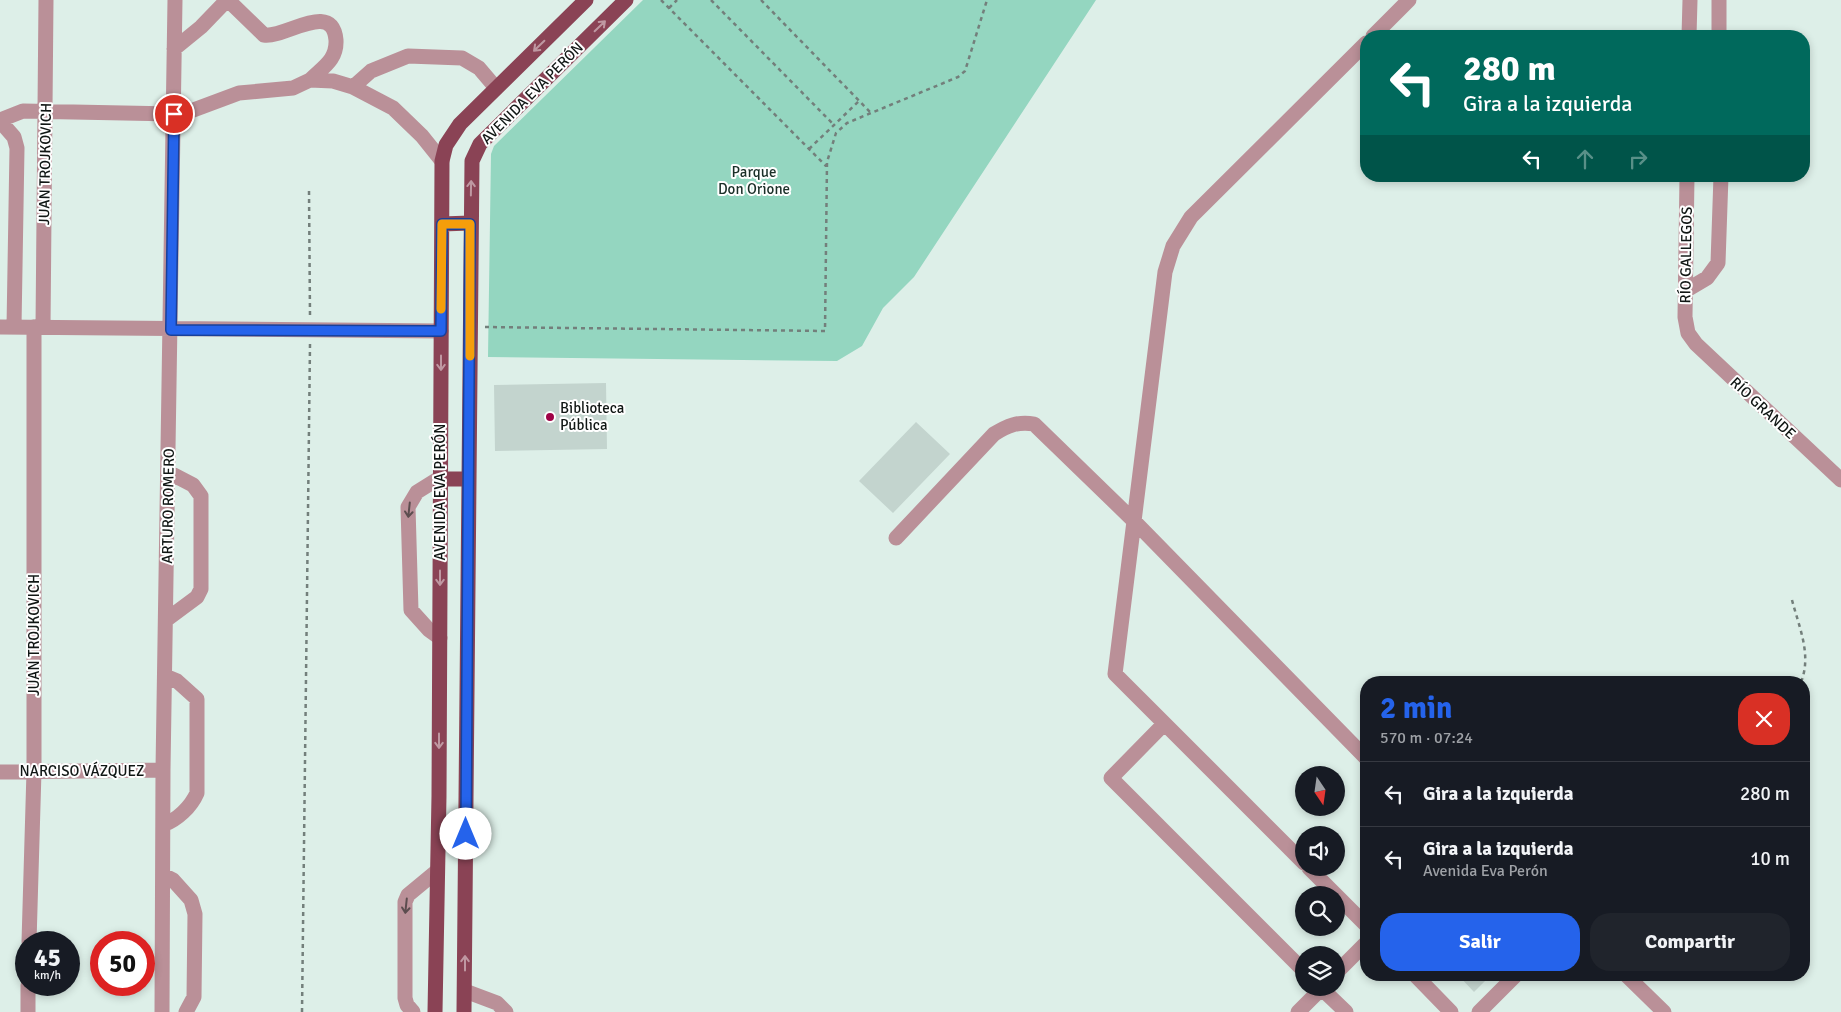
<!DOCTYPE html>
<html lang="es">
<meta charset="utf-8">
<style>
:root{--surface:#171b24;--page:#20242c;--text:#f1f3f6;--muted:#9ea1a6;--line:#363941;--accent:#2563eb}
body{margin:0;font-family:Signika,sans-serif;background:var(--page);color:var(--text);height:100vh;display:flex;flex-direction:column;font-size:19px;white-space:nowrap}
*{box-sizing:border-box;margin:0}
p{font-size:16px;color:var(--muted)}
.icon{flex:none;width:28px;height:28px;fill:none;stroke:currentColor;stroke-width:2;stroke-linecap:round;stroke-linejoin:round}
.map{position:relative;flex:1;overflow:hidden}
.side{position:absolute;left:1360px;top:676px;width:450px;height:305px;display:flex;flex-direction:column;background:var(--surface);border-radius:20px;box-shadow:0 2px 8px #0003}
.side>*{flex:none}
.banner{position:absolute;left:1360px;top:30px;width:450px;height:152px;border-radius:20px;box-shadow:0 2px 8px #0003;background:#00695c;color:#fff;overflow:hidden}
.needle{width:32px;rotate:167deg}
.buttons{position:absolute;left:1295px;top:766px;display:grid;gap:10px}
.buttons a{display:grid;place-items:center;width:50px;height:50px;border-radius:50%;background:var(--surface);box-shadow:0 2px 8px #0003;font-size:25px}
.speed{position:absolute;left:15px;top:931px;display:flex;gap:10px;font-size:25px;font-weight:700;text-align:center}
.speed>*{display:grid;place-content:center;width:65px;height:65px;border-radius:50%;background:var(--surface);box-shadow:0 2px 8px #0003;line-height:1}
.speed small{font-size:12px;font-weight:400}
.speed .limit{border:8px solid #d22;background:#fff;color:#111}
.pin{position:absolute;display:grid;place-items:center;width:42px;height:42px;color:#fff;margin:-21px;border:2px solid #fff;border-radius:50%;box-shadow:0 1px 5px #0007}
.me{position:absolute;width:55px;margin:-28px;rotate:0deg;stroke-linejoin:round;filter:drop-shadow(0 0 4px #0008)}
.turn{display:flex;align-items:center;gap:18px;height:105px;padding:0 20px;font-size:22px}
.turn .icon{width:65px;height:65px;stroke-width:2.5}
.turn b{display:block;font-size:35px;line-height:42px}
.lanes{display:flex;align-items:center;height:48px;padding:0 20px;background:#0003;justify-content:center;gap:25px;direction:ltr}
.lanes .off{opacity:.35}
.round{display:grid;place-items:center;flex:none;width:52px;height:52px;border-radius:20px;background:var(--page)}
.summary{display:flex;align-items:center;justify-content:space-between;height:85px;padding:0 20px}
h1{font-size:30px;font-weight:800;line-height:38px;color:var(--accent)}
.action{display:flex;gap:10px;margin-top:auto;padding:10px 20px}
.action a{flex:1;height:58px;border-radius:20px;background:var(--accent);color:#fff;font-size:20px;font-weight:800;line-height:58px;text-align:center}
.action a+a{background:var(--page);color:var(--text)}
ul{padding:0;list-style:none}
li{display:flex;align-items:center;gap:15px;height:65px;padding:0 20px;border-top:1px solid var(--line)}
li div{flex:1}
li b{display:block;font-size:19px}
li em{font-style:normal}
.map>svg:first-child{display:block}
.green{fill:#94d6c0}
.building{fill:#c3d4ce}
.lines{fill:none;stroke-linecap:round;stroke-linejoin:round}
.path{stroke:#737f7b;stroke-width:2.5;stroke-dasharray:4 4;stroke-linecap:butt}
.minor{stroke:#ba9098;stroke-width:15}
.major{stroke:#8a4355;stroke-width:15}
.oneway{stroke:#bf98a2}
.oneway2{stroke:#5c4d4f}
.route-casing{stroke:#184099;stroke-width:12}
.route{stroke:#2563eb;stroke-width:9}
.slow{stroke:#f59e0b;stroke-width:9}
.poi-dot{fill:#9f0347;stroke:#fff;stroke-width:2}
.labels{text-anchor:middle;stroke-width:4;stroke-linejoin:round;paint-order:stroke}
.street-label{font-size:15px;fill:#101614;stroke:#fff}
.park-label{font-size:15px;fill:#1a2f28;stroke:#fff}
.poi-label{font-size:15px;fill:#101614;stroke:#fff;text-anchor:start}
</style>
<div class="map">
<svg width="1841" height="1012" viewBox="0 0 1841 1012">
<rect width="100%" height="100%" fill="#ddefe8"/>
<path class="green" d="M 643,0 L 1096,0 L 914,277 L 883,308 L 862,346 L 837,361 L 488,357 L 491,154 L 494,146 Z"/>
<path class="building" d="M 606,383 L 607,449 L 495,451 L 494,385 Z
M 916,422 L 950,454 L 893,513 L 859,481 Z
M 1458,975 L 1491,975 L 1474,992 Z"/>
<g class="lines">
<path class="path" d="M 661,0 L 826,166
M 711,0 L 834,125
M 761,0 L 871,113
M 669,8 L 677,0
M 809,149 L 859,101
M 309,191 L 310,316
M 485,327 L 825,331 L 827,162 L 836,133 L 847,123 L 958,77 L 965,71 L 987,0
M 1792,600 C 1799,627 1812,655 1801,682
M 302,1012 L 310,344"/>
<path class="minor" d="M 228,0 L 264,35 C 286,38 332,0 336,40 C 337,60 323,67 310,80
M 1373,36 L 1409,0
M 1689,36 L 1690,0
M 1719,36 L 1719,0
M 174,49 L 201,27 L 227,0
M 353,87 L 371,71 L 408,56 L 462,58 L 479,68 L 496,88
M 0,120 L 23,111 L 174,114 L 188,112 L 239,93 L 293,88 L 310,80 L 333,81 L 353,87 L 393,108 L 422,136 L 442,161
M 0,121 L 14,137 L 17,148 L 14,327
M 1687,176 L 1685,317 L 1688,333 L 1696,344 L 1841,480
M 1685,291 L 1707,278 L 1718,263 L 1721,176
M 0,327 L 441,331
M 43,327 L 46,0
M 896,538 L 994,434 C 1007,426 1018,421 1034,424 L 1134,521 L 1366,758
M 166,620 L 197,597 L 201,589 L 201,496 L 193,485 L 168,472
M 440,638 L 429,630 L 411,610 L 408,507 L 417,492 L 441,477
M 1164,724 L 1111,778 L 1304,971
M 0,772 L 163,770
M 163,825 C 177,820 191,807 197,793 L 197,699 L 177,681 L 165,676
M 1304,863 L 1115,674 L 1165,272 L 1173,246 L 1191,217 L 1366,43
M 1309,868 L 1366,925
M 163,875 L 173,880 L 191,900 L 195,914 L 194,997 L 186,1012
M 29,942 L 34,771 L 34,327
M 1336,973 L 1366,943
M 1415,975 L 1451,1012
M 1626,975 L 1664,1012
M 1321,988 L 1346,1012
M 465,991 L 497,1003 L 506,1012
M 28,1012 L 28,985
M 162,1012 L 163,770 L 175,0
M 413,1012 L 407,1005 L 405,998 L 405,902 L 408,895 L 437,871
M 1298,1012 L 1322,988
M 1479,1012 L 1516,975"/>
<path class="major" d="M 442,224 L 470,223
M 441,479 L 469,479
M 435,1012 L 439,796 L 442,161 L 446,145 L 460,124 L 586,0
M 464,1012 L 472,161 L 480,144 L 626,0"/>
</g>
<defs><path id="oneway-shaft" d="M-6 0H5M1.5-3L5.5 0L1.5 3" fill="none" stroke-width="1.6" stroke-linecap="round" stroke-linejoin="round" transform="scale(1.25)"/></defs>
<g class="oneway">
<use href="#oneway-shaft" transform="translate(600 26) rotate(-44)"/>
<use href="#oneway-shaft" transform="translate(539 46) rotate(136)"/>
<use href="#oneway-shaft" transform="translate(471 188) rotate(-89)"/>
<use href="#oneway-shaft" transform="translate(441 363) rotate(90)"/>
<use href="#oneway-shaft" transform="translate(440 578) rotate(90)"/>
<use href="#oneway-shaft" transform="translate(439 741) rotate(90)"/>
<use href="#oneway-shaft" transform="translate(465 963) rotate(-90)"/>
</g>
<g class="oneway2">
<use href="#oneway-shaft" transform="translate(409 510) rotate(96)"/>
<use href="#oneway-shaft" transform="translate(406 906) rotate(96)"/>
</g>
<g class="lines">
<defs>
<path id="route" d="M 174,114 L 171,330 L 441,331 L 442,224 L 470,224 L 466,834"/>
</defs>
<use href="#route" class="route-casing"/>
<use href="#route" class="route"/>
<path class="slow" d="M 441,309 L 442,224 L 470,224 L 470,356"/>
</g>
<circle class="poi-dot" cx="550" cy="417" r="5"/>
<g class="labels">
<g class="street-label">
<text transform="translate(532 93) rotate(-45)" y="5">AVENIDA EVA PERÓN</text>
<text transform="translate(45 164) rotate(-89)" y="5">JUAN TROJKOVICH</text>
<text transform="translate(1686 255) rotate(-89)" y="5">RÍO GALLEGOS</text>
<text transform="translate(1763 408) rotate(43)" y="5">RÍO GRANDE</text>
<text transform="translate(440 492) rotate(-90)" y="5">AVENIDA EVA PERÓN</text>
<text transform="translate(168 506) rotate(-89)" y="5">ARTURO ROMERO</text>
<text transform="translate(34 635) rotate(-90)" y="5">JUAN TROJKOVICH</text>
<text x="82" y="776">NARCISO VÁZQUEZ</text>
</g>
<g class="park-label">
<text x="754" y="177">Parque<tspan x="754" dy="17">Don Orione</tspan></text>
</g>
<g class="poi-label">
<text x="560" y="413">Biblioteca<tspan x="560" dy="17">Pública</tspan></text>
</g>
</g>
</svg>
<div class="buttons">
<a><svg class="needle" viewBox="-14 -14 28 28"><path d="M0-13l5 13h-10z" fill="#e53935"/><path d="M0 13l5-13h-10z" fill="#9ea1a6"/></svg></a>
<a><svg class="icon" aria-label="sound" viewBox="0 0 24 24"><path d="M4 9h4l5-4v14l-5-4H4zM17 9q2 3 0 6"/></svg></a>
<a><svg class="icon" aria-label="search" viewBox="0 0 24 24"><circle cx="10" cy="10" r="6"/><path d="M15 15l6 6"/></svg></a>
<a><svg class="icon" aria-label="layers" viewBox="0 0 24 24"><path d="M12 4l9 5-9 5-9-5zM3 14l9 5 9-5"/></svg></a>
</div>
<div class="speed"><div>45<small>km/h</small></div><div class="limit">50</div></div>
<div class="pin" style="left:174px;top:114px;background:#d93025"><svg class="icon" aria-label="arrive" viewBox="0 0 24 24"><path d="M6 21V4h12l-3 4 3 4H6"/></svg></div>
<svg class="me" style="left:466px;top:834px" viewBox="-20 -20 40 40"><circle r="19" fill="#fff"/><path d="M0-13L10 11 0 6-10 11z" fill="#2563eb"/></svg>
<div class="banner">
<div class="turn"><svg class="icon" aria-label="left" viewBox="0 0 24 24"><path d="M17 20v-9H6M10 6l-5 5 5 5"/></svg><div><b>280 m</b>Gira a la izquierda</div></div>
<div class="lanes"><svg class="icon" aria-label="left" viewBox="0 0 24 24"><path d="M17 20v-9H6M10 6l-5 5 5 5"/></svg><svg class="icon off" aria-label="ahead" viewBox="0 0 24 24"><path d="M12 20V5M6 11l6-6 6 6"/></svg><svg class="icon off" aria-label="right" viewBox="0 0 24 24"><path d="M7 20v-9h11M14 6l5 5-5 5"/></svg></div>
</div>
<section class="side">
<div class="summary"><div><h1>2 min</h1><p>570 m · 07:24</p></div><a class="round" style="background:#d93025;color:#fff"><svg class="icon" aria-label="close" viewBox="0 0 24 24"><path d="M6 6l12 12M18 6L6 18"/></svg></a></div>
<ul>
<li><svg class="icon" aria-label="left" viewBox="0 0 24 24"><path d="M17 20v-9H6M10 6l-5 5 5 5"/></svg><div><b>Gira a la izquierda</b></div><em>280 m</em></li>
<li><svg class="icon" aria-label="left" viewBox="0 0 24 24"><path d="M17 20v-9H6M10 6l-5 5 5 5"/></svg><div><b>Gira a la izquierda</b><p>Avenida Eva Perón</p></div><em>10 m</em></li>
</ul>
<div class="action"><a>Salir</a><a>Compartir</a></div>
</section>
</div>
